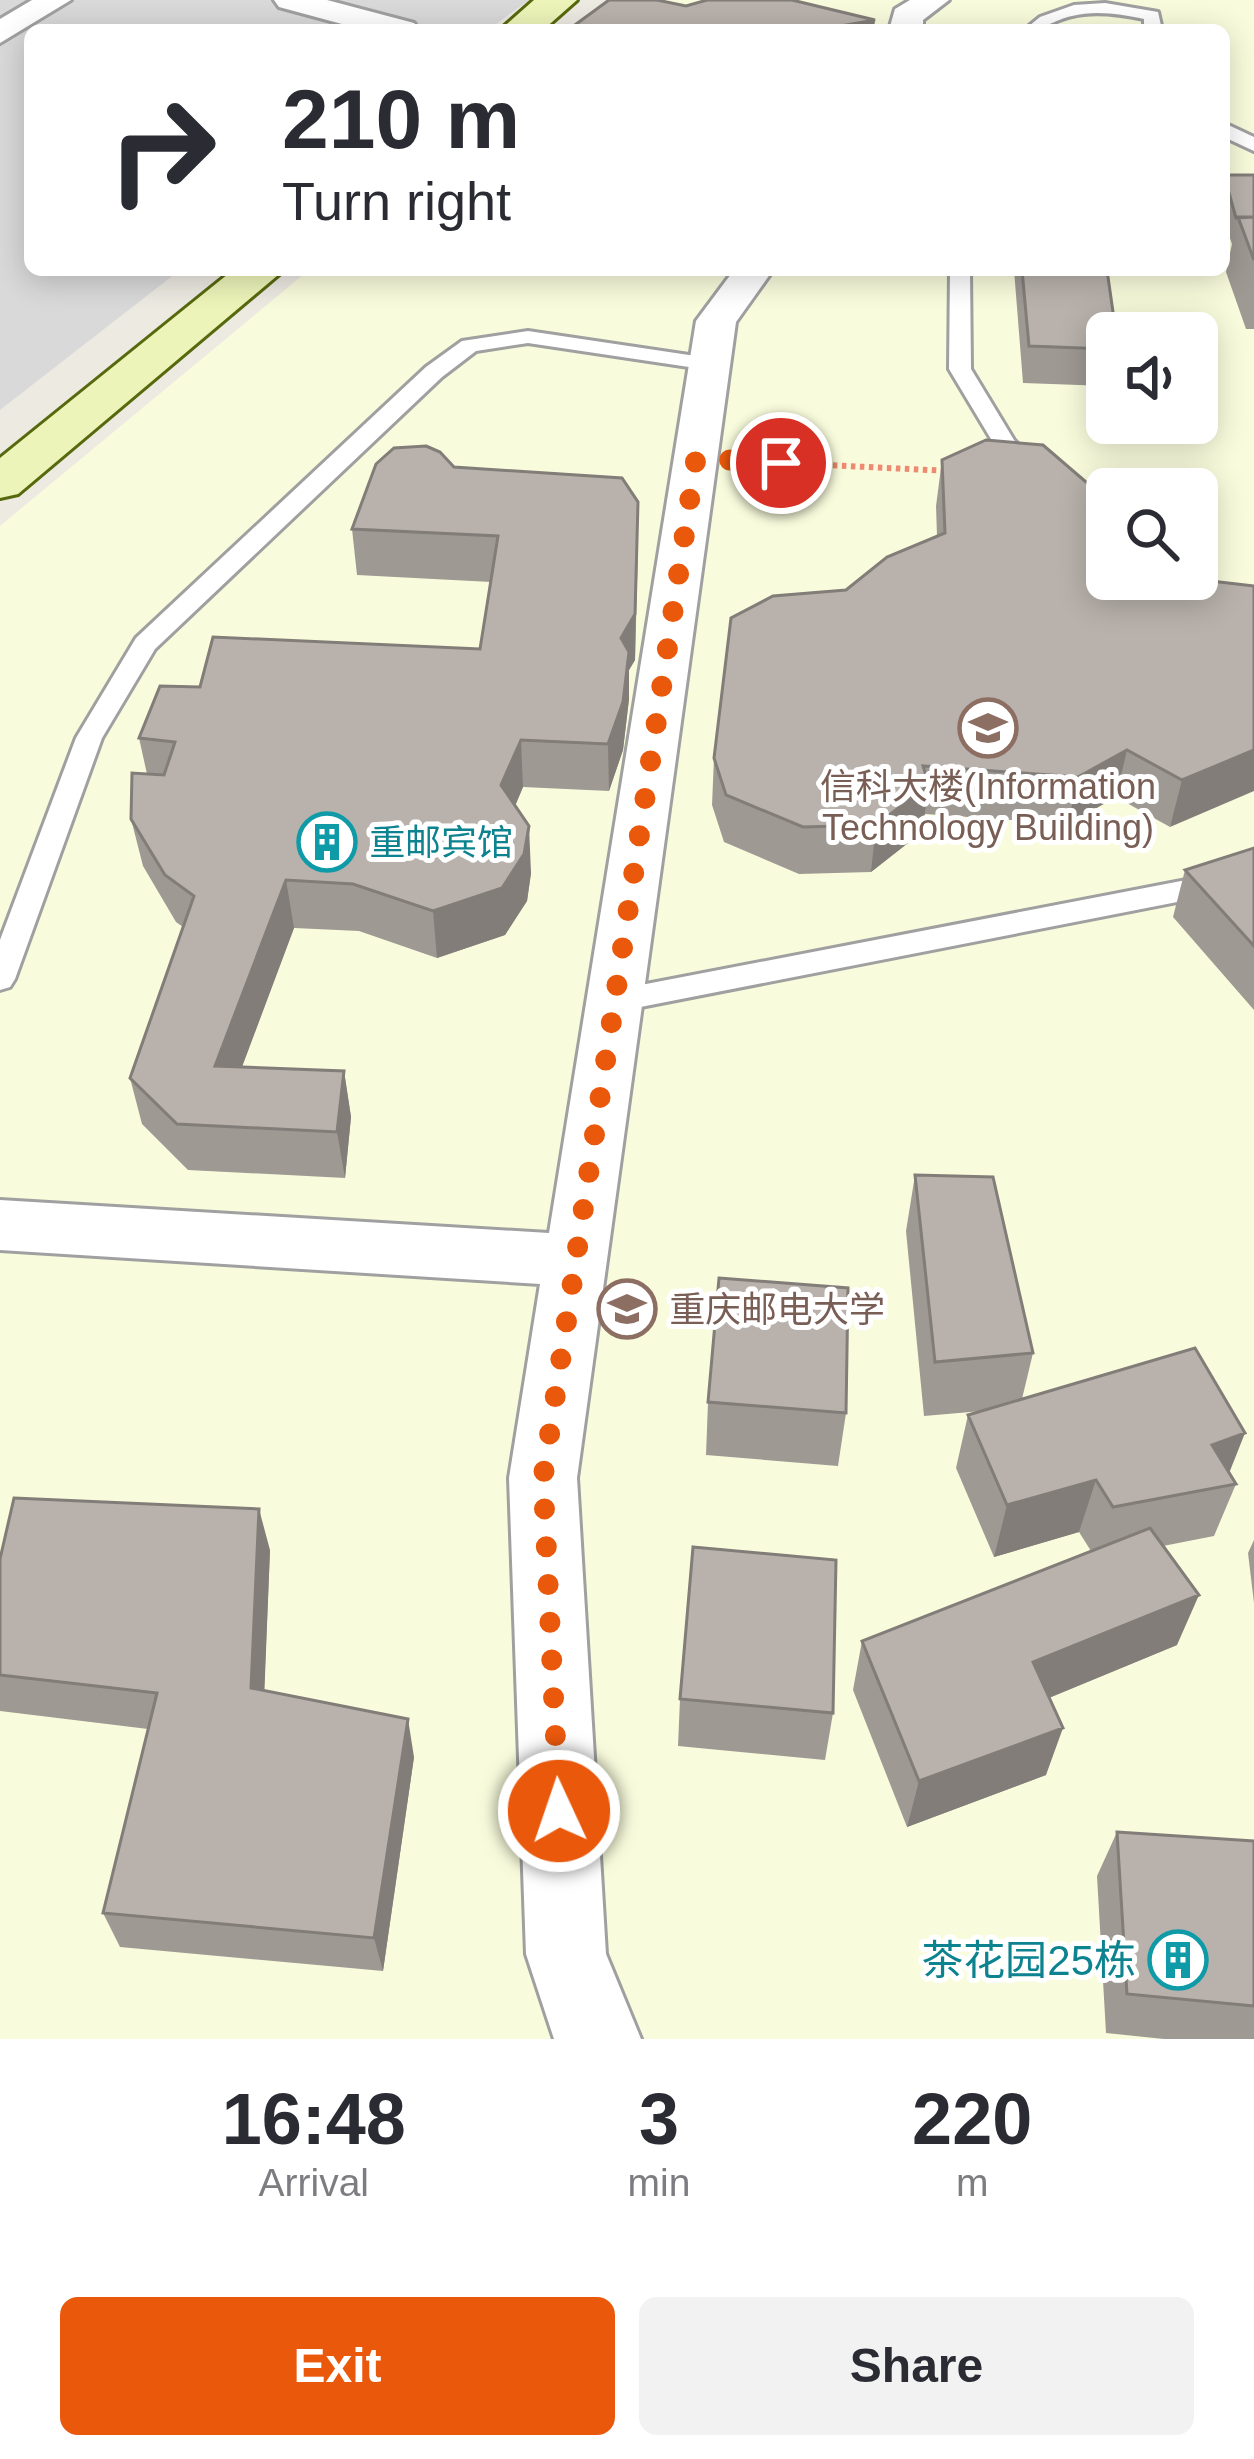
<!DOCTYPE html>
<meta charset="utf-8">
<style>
:root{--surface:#fff;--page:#f2f2f3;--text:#2b2b33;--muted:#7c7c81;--accent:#ea580c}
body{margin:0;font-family:Arial,"Noto Sans SC",sans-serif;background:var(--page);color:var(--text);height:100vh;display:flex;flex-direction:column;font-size:45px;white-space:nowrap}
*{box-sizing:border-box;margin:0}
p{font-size:39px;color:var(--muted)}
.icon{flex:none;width:66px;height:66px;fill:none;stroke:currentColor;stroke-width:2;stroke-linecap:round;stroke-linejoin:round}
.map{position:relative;height:2039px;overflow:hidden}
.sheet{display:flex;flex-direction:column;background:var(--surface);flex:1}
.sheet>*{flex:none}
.guide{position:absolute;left:24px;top:24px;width:1206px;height:252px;border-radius:18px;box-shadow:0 6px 30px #0003;background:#fff;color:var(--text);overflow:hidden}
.controls{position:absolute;left:1086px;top:312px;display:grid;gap:24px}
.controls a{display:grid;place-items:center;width:132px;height:132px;border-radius:18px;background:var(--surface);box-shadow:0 6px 30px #0003;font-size:60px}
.pin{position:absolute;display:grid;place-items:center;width:102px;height:102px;color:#fff;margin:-51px;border:6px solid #fff;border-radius:50%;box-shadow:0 3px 12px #0007}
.me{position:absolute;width:132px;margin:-66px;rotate:357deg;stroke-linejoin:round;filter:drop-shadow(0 0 9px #0008)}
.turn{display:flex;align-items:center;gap:42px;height:252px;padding:0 60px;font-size:54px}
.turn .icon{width:156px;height:156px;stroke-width:2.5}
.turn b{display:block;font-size:84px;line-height:102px}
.eta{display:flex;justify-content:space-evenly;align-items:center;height:204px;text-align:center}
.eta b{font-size:72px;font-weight:800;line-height:84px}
.cta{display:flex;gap:24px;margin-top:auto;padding:24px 60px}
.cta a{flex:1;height:138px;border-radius:18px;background:var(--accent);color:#fff;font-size:48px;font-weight:800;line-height:138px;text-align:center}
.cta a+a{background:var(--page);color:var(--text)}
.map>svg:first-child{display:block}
.residential{fill:#dad9d9}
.education{fill:#f9fcdc;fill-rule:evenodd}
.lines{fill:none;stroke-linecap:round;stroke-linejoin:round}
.lane-casing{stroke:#a0a0a0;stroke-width:6}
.street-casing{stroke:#a0a0a0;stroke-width:6}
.secondary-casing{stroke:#57690d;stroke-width:6}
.path{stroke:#ee8972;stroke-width:6;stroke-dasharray:4.5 4.5;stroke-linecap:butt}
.lane{fill:#fff;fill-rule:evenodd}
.street{fill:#fff;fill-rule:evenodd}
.secondary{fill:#ecf4b9;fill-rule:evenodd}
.wall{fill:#9f9994}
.shaded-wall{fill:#827d78}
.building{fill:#b9b2ac;stroke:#827d78;stroke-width:3}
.route{stroke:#ea580c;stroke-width:21;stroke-dasharray:0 37.8}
.labels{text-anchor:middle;stroke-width:10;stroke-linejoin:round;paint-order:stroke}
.education-label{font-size:36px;fill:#785e54;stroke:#fff}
.culture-label{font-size:36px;fill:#0d838f;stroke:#fff;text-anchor:start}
.near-culture-label{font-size:42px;fill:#0d838f;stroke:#fff;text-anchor:end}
</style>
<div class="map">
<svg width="1254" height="2039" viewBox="0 0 1254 2039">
<rect width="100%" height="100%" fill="#edeae2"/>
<path class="residential" d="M 0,0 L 529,0 L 488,30 L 30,30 L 30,270 L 180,270 L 0,410 Z"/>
<path class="education" d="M 636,0 L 1254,0 L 1254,2039 L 0,2039 L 0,526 L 309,270 L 1224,270 L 1224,30 L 599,30 ZM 1107,333 L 1197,333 L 1197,423 L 1107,423 ZM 1107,489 L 1197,489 L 1197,579 L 1107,579 Z"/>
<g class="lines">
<defs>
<path id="lane" d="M 1074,5 L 1105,3 L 1158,12 L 1162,30 L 1144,30 L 1144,19 C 1121,14 1095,10 1072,16 C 1053,20 1045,30 1024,30 L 1040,17 Z
M 1224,123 L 1254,137 L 1254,151 L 1224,137 Z
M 950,270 L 970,270 L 971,369 L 1014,440 L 1043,471 L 1039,476 L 1023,476 L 994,444 L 949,369 Z
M 528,331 L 709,358 L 720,364 L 709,370 L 528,343 L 476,351 L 442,377 L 155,649 L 102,738 L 15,979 L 10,987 L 0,990 L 0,940 L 76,738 L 136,638 L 426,367 L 462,341 Z
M 1146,579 L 1173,579 L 1254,604 L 1254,620 L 1160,593 Z
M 1254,867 L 1254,887 L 615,1012 L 604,1009 L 600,1001 L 604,993 L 615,990 Z"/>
<path id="street" d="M 32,0 L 71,0 L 0,43 L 0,19 Z
M 274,0 L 327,0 L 414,23 L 419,30 L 364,30 L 279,7 Z
M 910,0 L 949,0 L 923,20 L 923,30 L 889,30 L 895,9 Z
M 734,270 L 773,270 L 736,322 L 577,1478 L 606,1954 L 641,2039 L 554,2039 L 526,1954 L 509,1478 L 540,1284 L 0,1250 L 0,1200 L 549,1233 L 696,321 Z"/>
<path id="secondary" d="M 534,0 L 577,0 L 543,30 L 500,30 Z
M 233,270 L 284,270 L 18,494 L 0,498 L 0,458 Z"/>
</defs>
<use href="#lane" class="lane-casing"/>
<use href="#street" class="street-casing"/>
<use href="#secondary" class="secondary-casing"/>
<path class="path" d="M 743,461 L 950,471"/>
<use href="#lane" class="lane"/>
<use href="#street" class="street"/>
<use href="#secondary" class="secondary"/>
</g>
<path class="wall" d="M 1224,175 L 1254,260 L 1254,329 L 1246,329 L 1226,272 L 1232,244 L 1224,221 Z
M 1014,270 L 1107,270 L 1107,386 L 1023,383 Z
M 942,460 L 1107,579 L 1114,579 L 1110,586 L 1254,586 L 1170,827 L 1116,797 L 1068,824 L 925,814 L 922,832 L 871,872 L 799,874 L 724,842 L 712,805 L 714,758 L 846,590 L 937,536 L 936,506 Z
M 454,467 L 638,548 L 635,660 L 629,670 L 629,699 L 623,750 L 609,791 L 523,787 L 515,806 L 531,873 L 527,901 L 505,935 L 437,958 L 359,931 L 294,928 L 242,1067 L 344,1071 L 351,1117 L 345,1178 L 188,1170 L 142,1124 L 130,1078 L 183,927 L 176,922 L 143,866 L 131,819 L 147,774 L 139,738 L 480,649 L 491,582 L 357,575 L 352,529 Z
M 1254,848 L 1254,1010 L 1173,917 L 1185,870 Z
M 915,1175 L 1033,1353 L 1022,1399 L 1229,1473 L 1236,1484 L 1214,1536 L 1163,1546 L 1177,1645 L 1049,1698 L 1046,1775 L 907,1827 L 853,1690 L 862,1641 L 1091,1551 L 1079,1532 L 994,1557 L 956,1468 L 968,1415 L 982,1411 L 924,1416 L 906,1231 Z
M 708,1402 L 846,1413 L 838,1466 L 706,1455 Z
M 1254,1540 L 1254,1603 L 1248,1553 Z
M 270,1550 L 264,1691 L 414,1757 L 383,1971 L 120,1947 L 103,1913 L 148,1729 L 0,1711 L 0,1559 Z
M 680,1699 L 833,1713 L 825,1760 L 678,1746 Z
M 1117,1832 L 1254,1841 L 1254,2039 L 1164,2039 L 1106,2033 L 1097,1876 Z"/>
<path class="shaded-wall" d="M 875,20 L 874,30 L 838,30 L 840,26 Z
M 638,502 L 635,660 L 629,670 L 629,699 L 623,750 L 609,791 L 608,744 Z
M 1107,566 L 1107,579 L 1114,579 L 1088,634 L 1097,587 Z
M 521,740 L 523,787 L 504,832 L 501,785 Z
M 1127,750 L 1116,797 L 1068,824 L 1078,777 Z
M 1254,750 L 1254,791 L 1170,827 L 1182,780 Z
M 929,785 L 922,832 L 871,872 L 876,825 Z
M 529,826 L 531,873 L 527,901 L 505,935 L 437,958 L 433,911 Z
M 286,880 L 294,928 L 225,1112 L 215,1066 Z
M 344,1071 L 351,1117 L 345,1178 L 337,1132 Z
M 1245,1433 L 1224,1486 L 1212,1445 Z
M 1096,1480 L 1079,1532 L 994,1557 L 1007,1505 Z
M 259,1509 L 270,1550 L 263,1726 L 251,1688 Z
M 1199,1595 L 1177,1645 L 1017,1711 L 1033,1662 Z
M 408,1719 L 414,1757 L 383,1971 L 374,1938 Z
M 1063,1728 L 1046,1775 L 907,1827 L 919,1781 Z"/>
<path class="building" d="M 609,0 L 657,0 L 686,6 L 707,0 L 792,0 L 875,20 L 840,26 L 838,30 L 568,30 Z
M 1224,175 L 1254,175 L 1254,217 L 1236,218 Z
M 1238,217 L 1254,217 L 1254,260 Z
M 1022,270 L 1107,270 L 1116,333 L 1107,333 L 1107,349 L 1029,346 Z
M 986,440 L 1043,445 L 1107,500 L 1107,566 L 1097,587 L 1211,581 L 1254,586 L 1254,750 L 1182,780 L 1127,750 L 1078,777 L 923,766 L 929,785 L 876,825 L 803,827 L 726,795 L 714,758 L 731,618 L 773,596 L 846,590 L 887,557 L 945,533 L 942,460 Z
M 426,446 L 440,452 L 454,467 L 622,478 L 638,502 L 635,614 L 621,638 L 629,652 L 623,702 L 608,744 L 521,740 L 501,785 L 529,826 L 524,854 L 502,888 L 433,911 L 353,884 L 286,880 L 215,1066 L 344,1071 L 337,1132 L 177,1124 L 130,1078 L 194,896 L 165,875 L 131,819 L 132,773 L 164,775 L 175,742 L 139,738 L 160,686 L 200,687 L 213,637 L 480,649 L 498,536 L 352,529 L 376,464 L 394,448 Z
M 1254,848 L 1254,946 L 1185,870 Z
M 915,1175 L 993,1177 L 1033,1353 L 935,1362 Z
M 719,1278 L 848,1288 L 846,1413 L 708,1402 Z
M 1195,1348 L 1245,1433 L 1212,1445 L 1236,1484 L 1113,1507 L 1096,1480 L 1007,1505 L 968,1415 Z
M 14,1498 L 259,1509 L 251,1688 L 408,1719 L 374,1938 L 103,1913 L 157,1693 L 0,1675 L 0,1559 Z
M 1150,1528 L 1199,1595 L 1033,1662 L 1063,1728 L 919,1781 L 862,1641 Z
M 693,1547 L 836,1560 L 833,1713 L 680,1699 Z
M 1117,1832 L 1254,1841 L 1254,2006 L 1127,1994 Z"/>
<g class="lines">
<path class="route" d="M 559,1811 L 543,1478 L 696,458 L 781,463"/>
</g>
<defs>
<symbol id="school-ring" viewBox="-11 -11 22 22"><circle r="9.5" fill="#fff" stroke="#8d6e63" stroke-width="1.5"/><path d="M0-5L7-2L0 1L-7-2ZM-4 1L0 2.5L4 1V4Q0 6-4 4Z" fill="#8d6e63"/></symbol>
<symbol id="building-ring" viewBox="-11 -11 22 22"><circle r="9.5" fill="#fff" stroke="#0f9aa8" stroke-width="1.5"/><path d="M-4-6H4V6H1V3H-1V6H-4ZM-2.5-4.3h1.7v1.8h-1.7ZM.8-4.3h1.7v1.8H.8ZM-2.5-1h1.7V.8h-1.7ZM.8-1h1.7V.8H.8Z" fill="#0f9aa8"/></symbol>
<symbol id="university-ring" viewBox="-11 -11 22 22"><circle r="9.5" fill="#fff" stroke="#8d6e63" stroke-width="1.5"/><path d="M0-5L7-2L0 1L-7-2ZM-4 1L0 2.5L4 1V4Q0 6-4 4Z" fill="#8d6e63"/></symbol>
</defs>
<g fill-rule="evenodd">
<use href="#school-ring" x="955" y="695" width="66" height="66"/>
<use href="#building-ring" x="294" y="809" width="66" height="66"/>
<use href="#university-ring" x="594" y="1276" width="66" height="66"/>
<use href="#building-ring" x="1145" y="1927" width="66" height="66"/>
</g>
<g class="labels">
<g class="education-label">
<text x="988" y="799">信科大楼(Information<tspan x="988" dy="41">Technology Building)</tspan></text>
<text x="669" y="1322" text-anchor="start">重庆邮电大学</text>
</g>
<g class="culture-label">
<text x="369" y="855">重邮宾馆</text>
</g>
<g class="near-culture-label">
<text x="1136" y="1975">茶花园25栋</text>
</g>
</g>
</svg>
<div class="controls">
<a><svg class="icon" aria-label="sound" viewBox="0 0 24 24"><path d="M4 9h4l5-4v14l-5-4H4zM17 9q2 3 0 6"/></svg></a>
<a><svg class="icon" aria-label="search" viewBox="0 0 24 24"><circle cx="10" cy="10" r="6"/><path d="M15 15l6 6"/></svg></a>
</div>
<div class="pin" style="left:781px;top:463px;background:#d93025"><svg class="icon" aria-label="arrive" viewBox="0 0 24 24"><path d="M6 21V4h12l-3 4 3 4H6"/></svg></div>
<svg class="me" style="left:559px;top:1811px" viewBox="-20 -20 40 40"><circle r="17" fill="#ea580c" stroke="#fff" stroke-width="3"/><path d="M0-11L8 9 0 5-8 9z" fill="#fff"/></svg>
<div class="guide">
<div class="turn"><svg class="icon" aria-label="right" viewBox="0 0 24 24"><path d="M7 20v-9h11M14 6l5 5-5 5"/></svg><div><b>210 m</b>Turn right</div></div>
</div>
</div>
<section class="sheet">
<div class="eta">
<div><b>16:48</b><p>Arrival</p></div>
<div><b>3</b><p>min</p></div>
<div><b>220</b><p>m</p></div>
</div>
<div class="cta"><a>Exit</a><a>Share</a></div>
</section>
